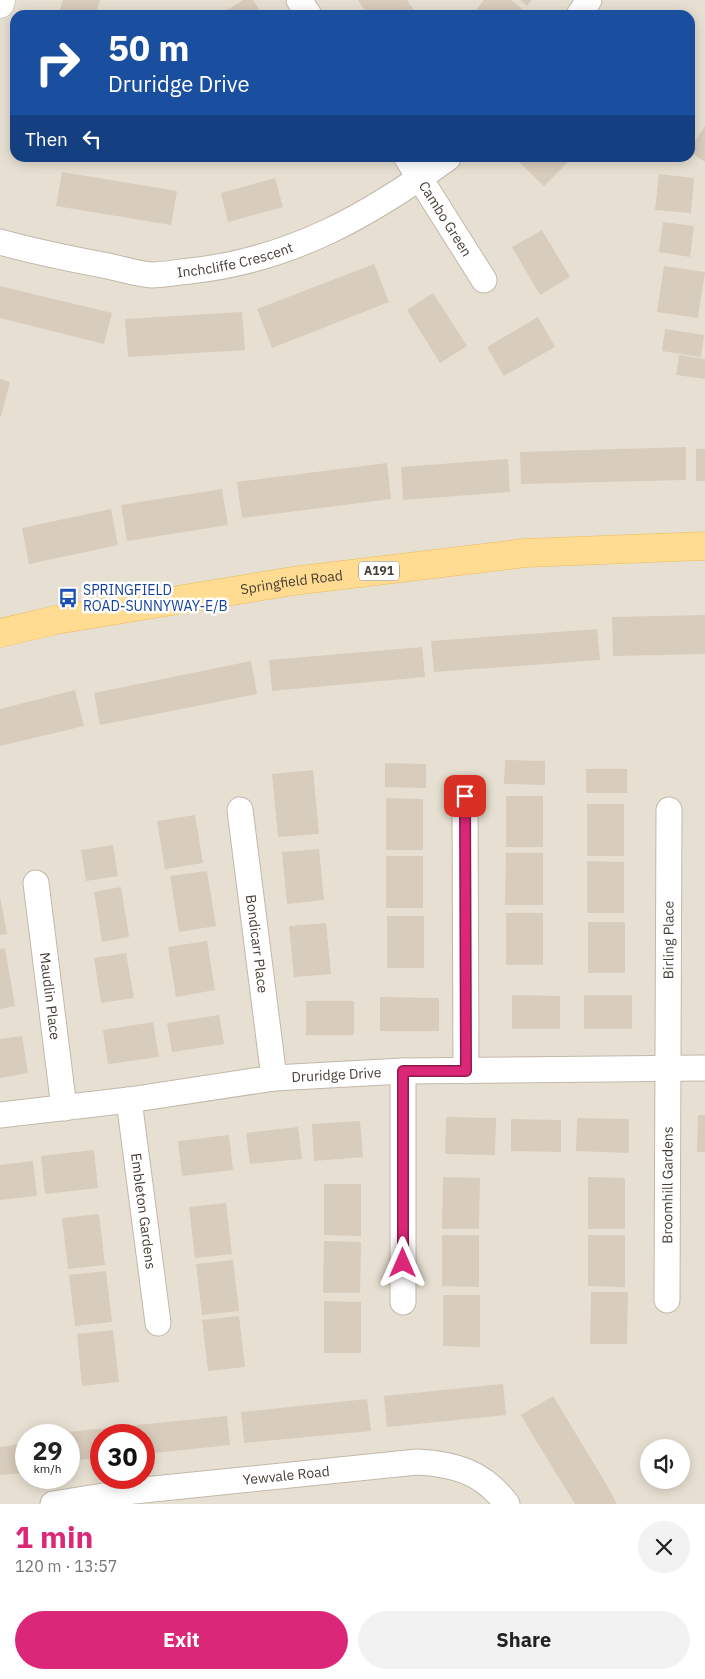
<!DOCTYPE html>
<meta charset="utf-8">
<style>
:root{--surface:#fff;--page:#f2f2f2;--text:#222;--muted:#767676;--accent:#db2777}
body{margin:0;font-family:"IBM Plex Sans",sans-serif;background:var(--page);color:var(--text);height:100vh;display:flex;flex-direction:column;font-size:19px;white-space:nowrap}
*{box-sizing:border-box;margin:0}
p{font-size:16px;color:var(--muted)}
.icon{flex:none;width:28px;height:28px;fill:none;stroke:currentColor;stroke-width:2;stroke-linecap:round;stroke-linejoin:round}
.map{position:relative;height:1504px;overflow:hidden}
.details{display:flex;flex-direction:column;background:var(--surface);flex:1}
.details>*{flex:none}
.banner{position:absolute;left:10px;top:10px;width:685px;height:152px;border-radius:15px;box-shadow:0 2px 12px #0003;background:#1a4fa0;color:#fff;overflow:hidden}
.tools{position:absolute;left:640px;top:1439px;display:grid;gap:10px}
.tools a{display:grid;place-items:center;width:50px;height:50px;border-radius:50%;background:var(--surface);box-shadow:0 2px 12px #0003;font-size:25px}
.speed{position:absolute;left:15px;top:1424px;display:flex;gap:10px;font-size:25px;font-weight:700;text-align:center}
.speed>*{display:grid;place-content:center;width:65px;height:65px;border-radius:50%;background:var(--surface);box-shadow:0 2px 12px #0003;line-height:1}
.speed small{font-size:12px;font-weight:400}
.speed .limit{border:8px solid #d22;background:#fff;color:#111}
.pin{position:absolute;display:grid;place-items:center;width:42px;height:42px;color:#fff;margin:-21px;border-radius:10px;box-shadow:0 2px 8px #0006}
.me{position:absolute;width:55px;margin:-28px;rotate:0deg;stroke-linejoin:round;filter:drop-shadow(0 0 4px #0008)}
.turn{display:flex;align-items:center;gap:18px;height:105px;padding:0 15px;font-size:22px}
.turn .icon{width:65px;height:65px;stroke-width:2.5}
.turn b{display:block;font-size:35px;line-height:42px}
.then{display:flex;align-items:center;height:48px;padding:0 15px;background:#0003;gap:10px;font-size:19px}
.round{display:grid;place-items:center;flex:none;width:52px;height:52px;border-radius:26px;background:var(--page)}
.overview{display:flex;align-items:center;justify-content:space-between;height:85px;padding:0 15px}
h1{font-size:30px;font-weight:800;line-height:38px;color:var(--accent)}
.primary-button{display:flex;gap:10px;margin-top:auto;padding:10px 15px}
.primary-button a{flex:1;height:58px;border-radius:30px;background:var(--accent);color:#fff;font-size:20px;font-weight:800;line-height:58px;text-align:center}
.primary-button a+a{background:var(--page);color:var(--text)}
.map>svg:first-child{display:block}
.residential{fill:#e7e0d2;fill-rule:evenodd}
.building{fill:#d8ccbc}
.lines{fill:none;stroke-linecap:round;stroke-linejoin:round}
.minor-casing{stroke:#c2b8a9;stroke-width:27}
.tertiary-casing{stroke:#c2b8a9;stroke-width:29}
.primary-casing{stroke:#eaba5b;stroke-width:29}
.minor{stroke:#fff;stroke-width:25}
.tertiary{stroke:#fff;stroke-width:28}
.primary{stroke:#ffdc91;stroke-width:28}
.route-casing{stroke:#8e194d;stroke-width:12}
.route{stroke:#db2777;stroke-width:9}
.labels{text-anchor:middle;stroke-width:5;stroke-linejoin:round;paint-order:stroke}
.shield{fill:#fff;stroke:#7d7871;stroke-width:1}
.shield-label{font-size:12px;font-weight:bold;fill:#453e34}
.street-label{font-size:14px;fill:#453e34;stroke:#fff}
.transit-label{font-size:14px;fill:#164399;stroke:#fff;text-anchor:start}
</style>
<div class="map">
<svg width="705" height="1504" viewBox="0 0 705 1504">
<rect width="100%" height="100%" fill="#f3eee4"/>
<path class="residential" d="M 0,0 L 705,0 L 705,1504 L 0,1504 ZM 15,15 L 690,15 L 690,158 L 15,158 ZM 26,1435 L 69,1435 L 69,1478 L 26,1478 ZM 101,1435 L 144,1435 L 144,1478 L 101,1478 ZM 649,1448 L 681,1448 L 681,1480 L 649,1480 Z"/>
<path class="building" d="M 63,0 L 100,0 L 95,15 L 58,15 Z
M 243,0 L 253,0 L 263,15 L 226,15 L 224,12 Z
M 358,0 L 407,0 L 417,15 L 368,15 Z
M 484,0 L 511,0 L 526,12 L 524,15 L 472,15 Z
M 520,0 L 532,0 L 527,6 Z
M 705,126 L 705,162 L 690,152 L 690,148 Z
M 519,158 L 572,158 L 544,186 L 517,160 Z
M 62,172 L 177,191 L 171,225 L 56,206 Z
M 659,174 L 694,178 L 691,213 L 655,210 Z
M 275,178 L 283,207 L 228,222 L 221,193 Z
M 663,222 L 694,226 L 690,257 L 659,252 Z
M 542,230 L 570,277 L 540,295 L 512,247 Z
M 374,264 L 389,302 L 272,348 L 257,309 Z
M 664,266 L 705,272 L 698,318 L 657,312 Z
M 0,286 L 112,313 L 104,344 L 0,318 Z
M 433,293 L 467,346 L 440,363 L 407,310 Z
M 242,312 L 245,350 L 128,357 L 125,319 Z
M 538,317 L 555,347 L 504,376 L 487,347 Z
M 665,329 L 704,335 L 701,357 L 662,351 Z
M 679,355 L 705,359 L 705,379 L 676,375 Z
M 0,379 L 10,382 L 1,417 L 0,416 Z
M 686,447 L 686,480 L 521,484 L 520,452 Z
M 696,449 L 705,449 L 705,481 L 696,481 Z
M 508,459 L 510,492 L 403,500 L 401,467 Z
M 387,463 L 391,499 L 242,518 L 237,482 Z
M 222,489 L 228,525 L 127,541 L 121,505 Z
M 111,509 L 118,545 L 29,564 L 22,528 Z
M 705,615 L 705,654 L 613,656 L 612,617 Z
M 597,629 L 600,660 L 434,672 L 431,641 Z
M 422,647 L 425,677 L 272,691 L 269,660 Z
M 251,661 L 257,694 L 100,725 L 94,693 Z
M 75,690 L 84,726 L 0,746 L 0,709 Z
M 505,760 L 545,761 L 545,785 L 504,784 Z
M 385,763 L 426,764 L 426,788 L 385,787 Z
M 586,769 L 627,769 L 627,793 L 586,793 Z
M 313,770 L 319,834 L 278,837 L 272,774 Z
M 506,796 L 543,796 L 543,847 L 506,847 Z
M 386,798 L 423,799 L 423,850 L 386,850 Z
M 587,804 L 624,804 L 624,856 L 587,856 Z
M 195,815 L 203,863 L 165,869 L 157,821 Z
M 113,845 L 118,876 L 86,881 L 81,850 Z
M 319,849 L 324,900 L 287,904 L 282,852 Z
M 506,853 L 543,853 L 543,905 L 505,905 Z
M 386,856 L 423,856 L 423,908 L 386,908 Z
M 587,861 L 624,862 L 624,913 L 587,913 Z
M 207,871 L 216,926 L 179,932 L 170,876 Z
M 121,887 L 129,937 L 102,942 L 94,892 Z
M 0,896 L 7,934 L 0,935 Z
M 506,913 L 543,913 L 543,965 L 506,965 Z
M 387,916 L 424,916 L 424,968 L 387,968 Z
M 588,922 L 625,922 L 625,973 L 588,973 Z
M 326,923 L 331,974 L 294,977 L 289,926 Z
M 207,941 L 215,990 L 176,997 L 168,947 Z
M 5,948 L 15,1006 L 0,1009 L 0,949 Z
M 126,953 L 134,998 L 101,1003 L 94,958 Z
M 512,995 L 560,996 L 560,1029 L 512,1029 Z
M 584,995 L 632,995 L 632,1029 L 584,1029 Z
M 380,997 L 439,998 L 439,1031 L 380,1031 Z
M 306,1001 L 354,1001 L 354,1035 L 306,1035 Z
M 219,1015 L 224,1044 L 172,1052 L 167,1023 Z
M 153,1022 L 159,1057 L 108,1064 L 103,1030 Z
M 22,1036 L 28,1073 L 0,1078 L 0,1039 Z
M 698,1115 L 705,1115 L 705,1152 L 697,1152 Z
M 446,1117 L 496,1118 L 495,1155 L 445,1154 Z
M 577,1118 L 629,1119 L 629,1153 L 576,1151 Z
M 511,1119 L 561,1120 L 561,1152 L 511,1151 Z
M 360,1121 L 363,1157 L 314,1161 L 312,1124 Z
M 298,1127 L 302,1159 L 250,1164 L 246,1133 Z
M 229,1135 L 233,1170 L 182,1176 L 178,1141 Z
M 94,1150 L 98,1188 L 45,1194 L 41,1156 Z
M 33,1161 L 37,1196 L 0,1200 L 0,1165 Z
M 443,1177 L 480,1178 L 479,1229 L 442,1229 Z
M 588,1177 L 625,1178 L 625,1229 L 588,1229 Z
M 324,1184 L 361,1184 L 361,1236 L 324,1235 Z
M 226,1203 L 232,1254 L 195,1258 L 189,1207 Z
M 99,1214 L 105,1265 L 68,1269 L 62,1218 Z
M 442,1235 L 479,1235 L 479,1287 L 442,1286 Z
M 588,1235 L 625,1235 L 625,1287 L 588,1286 Z
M 324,1241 L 361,1242 L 360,1293 L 323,1293 Z
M 233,1260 L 239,1311 L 202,1315 L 196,1264 Z
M 106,1271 L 112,1322 L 75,1326 L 69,1275 Z
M 591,1292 L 628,1292 L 627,1344 L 590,1344 Z
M 443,1295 L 480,1295 L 480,1347 L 443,1346 Z
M 324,1301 L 361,1302 L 361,1353 L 324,1353 Z
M 239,1316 L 245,1367 L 208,1371 L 202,1320 Z
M 113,1330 L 119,1382 L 82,1386 L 77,1334 Z
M 503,1384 L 506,1415 L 387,1427 L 384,1396 Z
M 553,1396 L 605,1482 L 617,1504 L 575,1504 L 538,1444 L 521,1415 Z
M 367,1399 L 371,1431 L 244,1443 L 241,1412 Z
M 227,1416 L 230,1445 L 144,1454 L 144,1435 L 101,1435 L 101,1458 L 69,1461 L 69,1435 L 47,1435 L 47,1434 Z
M 20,1444 L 24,1473 L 0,1475 L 0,1447 Z"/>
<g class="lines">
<defs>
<g id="minor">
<path d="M 299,0 L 309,15"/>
<path d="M 579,15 L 589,0"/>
<path id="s1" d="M 407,158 L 484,280"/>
<path id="s2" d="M 0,242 C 36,252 71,259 108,266 C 122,269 138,274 152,275 C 165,275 178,272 190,271 C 291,260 368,216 448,158"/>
<path d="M 465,796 L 466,1071"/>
<path id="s3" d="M 240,810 L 274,1078"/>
<path id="s4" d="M 36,883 L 64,1108"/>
<path d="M 403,1071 L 403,1302"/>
<path id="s5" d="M 129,1100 L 158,1323"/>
<path id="s6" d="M 0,1115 L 129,1100 L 274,1078 L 403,1071 L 705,1068"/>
<path id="s7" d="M 667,1300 L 669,810"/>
<path id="s8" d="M 53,1504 L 134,1491 L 417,1462 C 455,1464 483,1472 507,1504"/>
</g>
<path id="tertiary" d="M 0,4 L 1,0"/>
<g id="primary">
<path id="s9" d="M 0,633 L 56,620 L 293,581 L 525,553 L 705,546"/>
</g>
</defs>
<use href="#minor" class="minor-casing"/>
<use href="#tertiary" class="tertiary-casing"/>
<use href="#primary" class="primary-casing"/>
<use href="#minor" class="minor"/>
<use href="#tertiary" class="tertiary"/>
<use href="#primary" class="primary"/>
</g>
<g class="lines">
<defs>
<path id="route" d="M 403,1263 L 403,1071 L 466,1071 L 465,796"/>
</defs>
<use href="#route" class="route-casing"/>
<use href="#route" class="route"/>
</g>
<defs>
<symbol id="bus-bare" viewBox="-9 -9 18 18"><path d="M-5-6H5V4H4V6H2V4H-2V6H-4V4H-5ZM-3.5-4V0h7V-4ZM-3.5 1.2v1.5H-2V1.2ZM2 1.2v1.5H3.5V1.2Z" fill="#1a4fb4" stroke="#fff" stroke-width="2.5" paint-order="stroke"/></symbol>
</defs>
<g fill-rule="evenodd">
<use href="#bus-bare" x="54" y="584" width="28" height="28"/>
</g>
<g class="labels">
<rect class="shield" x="359" y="561.5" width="40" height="19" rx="4"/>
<g class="shield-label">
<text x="379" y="575">A191</text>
</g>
<g class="street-label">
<text dy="5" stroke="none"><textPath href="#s1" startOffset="72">Cambo Green</textPath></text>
<text dy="5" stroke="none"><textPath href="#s2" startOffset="240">Inchcliffe Crescent</textPath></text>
<text dy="5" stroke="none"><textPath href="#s9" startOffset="296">Springfield Road</textPath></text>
<text dy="5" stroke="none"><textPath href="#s7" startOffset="360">Birling Place</textPath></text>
<text dy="5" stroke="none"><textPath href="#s3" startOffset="135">Bondicarr Place</textPath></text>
<text dy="5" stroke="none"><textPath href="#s4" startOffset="114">Maudlin Place</textPath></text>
<text dy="5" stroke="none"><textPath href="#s6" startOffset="339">Druridge Drive</textPath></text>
<text dy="5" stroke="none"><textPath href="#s7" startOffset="115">Broomhill Gardens</textPath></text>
<text dy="5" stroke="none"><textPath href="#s5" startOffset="112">Embleton Gardens</textPath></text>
<text dy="5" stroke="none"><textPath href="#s8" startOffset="235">Yewvale Road</textPath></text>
</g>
<g class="transit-label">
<text x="83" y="595">SPRINGFIELD<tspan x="83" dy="16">ROAD-SUNNYWAY-E/B</tspan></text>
</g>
</g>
</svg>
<div class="tools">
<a><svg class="icon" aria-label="sound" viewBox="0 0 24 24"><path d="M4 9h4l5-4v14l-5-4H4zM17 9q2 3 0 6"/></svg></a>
</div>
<div class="speed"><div>29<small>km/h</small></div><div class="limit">30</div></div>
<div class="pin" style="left:465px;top:796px;background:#d93025"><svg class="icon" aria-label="arrive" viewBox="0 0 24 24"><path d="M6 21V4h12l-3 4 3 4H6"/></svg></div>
<svg class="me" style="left:403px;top:1263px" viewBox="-20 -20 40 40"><path d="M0-17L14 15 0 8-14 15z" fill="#db2777" stroke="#fff" stroke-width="4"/></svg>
<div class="banner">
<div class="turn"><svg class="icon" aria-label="right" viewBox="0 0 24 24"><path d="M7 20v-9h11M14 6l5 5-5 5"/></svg><div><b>50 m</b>Druridge Drive</div></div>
<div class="then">Then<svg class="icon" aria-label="left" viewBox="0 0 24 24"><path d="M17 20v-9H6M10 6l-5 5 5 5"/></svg></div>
</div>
</div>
<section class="details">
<div class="overview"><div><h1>1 min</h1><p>120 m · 13:57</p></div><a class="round"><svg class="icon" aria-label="close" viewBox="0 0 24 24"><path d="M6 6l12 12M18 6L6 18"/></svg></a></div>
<div class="primary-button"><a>Exit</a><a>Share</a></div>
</section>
